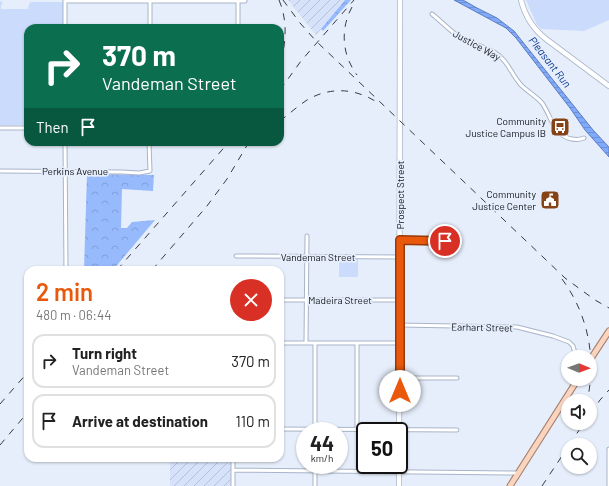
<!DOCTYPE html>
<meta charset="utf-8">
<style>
:root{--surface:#fff;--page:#f2f2f2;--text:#222;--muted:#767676;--line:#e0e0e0;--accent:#ea580c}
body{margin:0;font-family:Barlow,sans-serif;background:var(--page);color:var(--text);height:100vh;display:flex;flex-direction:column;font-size:15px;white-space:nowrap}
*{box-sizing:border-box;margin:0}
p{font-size:13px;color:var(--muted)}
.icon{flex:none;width:22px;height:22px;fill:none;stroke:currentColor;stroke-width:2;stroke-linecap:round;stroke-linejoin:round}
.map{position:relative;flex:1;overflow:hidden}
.drawer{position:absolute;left:24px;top:266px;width:260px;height:196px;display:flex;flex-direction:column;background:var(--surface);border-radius:12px;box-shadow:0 1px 3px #0004}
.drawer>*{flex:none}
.top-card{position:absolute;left:24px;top:24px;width:260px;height:122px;border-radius:12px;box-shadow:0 1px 3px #0004;background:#0b6e4f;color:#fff;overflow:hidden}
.needle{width:26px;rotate:91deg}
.tools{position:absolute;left:561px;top:350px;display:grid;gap:8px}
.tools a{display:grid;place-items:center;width:36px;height:36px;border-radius:50%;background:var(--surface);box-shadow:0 1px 3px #0004;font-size:20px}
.speed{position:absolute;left:296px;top:422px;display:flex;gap:8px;font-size:20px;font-weight:700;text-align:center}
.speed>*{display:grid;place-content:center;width:52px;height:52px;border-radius:50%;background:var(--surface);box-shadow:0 1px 3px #0004;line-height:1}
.speed small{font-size:10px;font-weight:400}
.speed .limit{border:2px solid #111;border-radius:6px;background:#fff;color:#111}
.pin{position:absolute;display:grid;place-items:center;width:34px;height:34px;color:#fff;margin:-17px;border:2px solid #fff;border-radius:50%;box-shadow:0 1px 4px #0007}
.me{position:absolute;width:44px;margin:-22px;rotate:0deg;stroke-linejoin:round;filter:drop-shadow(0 0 3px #0008)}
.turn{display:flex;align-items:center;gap:14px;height:84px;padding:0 12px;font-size:18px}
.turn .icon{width:52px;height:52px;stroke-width:2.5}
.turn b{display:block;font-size:28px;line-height:34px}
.then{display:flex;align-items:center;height:38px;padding:0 12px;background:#0003;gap:8px;font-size:15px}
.round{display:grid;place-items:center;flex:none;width:42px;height:42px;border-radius:21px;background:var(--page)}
.summary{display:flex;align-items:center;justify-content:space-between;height:68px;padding:0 12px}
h1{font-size:24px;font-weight:600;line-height:30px;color:var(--accent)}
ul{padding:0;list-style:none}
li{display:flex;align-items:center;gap:12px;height:54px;margin:0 8px 6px;padding:0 4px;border:2px solid var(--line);border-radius:12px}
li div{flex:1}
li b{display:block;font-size:15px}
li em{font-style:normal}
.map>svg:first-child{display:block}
.industrial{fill:url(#industrial-furrows)}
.green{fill:#cadbfb}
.forest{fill:url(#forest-crowns)}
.water{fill:url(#water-rules);stroke:#5e7dba}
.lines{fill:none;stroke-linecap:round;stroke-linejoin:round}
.street-casing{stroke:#a8b4c9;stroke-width:5}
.secondary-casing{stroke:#a8b4c9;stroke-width:6}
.primary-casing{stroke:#a57e6a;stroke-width:7}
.street{stroke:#fff;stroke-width:3}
.secondary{stroke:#fff;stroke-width:4.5}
.primary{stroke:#f9d4bf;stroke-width:5}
.rail{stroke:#363c44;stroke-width:1;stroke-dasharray:7 7;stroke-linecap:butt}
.route-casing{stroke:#983908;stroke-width:10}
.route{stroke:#ea580c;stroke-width:7}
.labels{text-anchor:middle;stroke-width:3.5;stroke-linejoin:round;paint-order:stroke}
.street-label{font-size:10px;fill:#10151c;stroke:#e6eefb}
.poi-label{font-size:10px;fill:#10151c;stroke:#e6eefb;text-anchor:end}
.water-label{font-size:11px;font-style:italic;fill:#0c3894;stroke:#e6eefb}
</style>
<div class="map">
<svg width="609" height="486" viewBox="0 0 609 486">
<defs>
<pattern id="industrial-furrows" width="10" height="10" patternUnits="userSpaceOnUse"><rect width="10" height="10" fill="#d5e2f9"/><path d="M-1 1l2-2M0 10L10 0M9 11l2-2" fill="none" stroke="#b6c1d5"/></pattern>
<pattern id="forest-crowns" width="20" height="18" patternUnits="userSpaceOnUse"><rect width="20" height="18" fill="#97bafd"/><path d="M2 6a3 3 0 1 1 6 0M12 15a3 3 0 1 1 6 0" fill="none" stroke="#819fd8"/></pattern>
<pattern id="water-rules" width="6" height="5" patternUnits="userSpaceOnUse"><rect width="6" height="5" fill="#7faafd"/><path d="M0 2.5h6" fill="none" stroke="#6d91d8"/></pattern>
</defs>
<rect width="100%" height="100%" fill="#e6eefb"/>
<path class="industrial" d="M 288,0 L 345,0 L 316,35 Z
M 170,458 L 231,458 L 231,486 L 170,486 Z"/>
<path class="green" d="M 526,0 L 609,0 L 609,20 L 584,31 L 541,29 L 537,25 Z
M 0,1 L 3,3 L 1,5 L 1,9 L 28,9 L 29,4 L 31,2 L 63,2 L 63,28 L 28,28 L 28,125 L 0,125 Z
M 339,259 L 358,259 L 358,277 L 339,277 Z"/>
<path class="forest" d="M 345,0 L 351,0 L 323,31 L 321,29 Z
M 87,174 L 154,175 L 153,191 L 122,189 L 121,228 L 127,228 L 132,222 L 155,220 L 113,270 L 84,270 Z"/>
<path class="water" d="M 454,0 L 463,0 L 477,8 L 497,18 L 514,31 L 593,130 L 608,146 L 609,148 L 609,157 L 585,130 L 570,108 L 516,38 L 506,28 Z"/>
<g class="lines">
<defs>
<path id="street" d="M 150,0 L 150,28
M 238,0 L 238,28
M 65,1 L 245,1
M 432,14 C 441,21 449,30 458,36 C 469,44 483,45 494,52 C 508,60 511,74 521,85 C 528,92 536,96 542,103 C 552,117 553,136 572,139 C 577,140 579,140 584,138
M 65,28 L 65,0
M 0,128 L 28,128
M 65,142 L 66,270
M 0,171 L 122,172 L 139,173 L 150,171 L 149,142
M 400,240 L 445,241
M 236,256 L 400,257
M 280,300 L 399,300
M 400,325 L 517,327 L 553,336 L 569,342 L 573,346 L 576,357
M 280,343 L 400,343
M 306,343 L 307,236
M 399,378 L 457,378
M 280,429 L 457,430
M 357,430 L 357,343
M 315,431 L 315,343
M 609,449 L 609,486
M 233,458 L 233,486
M 233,470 L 518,473
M 315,486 L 315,465"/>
<path id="secondary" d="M 521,0 C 525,16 533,29 546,39 L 609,86
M 399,486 L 400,0"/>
<path id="primary" d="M 590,360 L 609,331
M 510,486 L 578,379"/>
</defs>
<use href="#street" class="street-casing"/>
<use href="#secondary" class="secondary-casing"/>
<use href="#primary" class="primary-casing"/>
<use href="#street" class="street"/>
<use href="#secondary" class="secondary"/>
<use href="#primary" class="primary"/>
<path class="rail" d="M 279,0 C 288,21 286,43 280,65
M 283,0 L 300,23 L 316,41 L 565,278 L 595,300 L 609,308
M 352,7 C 340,29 342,55 357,75
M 280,90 L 301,61 L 354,0
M 280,121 C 289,114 298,106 307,100 C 329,87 354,88 375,101
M 117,270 L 229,142
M 152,270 L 207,206 L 227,179 L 249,142
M 562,279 C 588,314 597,359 587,401
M 0,404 L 28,372
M 590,414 L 600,400 L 609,390
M 0,445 L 28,412
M 569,445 L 584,423
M 542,486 L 568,447"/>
</g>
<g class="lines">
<defs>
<path id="route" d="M 400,391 L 400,240 L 445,241"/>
</defs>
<use href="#route" class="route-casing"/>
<use href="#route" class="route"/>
</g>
<defs>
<symbol id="bus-square" viewBox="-11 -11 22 22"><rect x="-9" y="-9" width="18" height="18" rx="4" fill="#864315" stroke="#e6eefb"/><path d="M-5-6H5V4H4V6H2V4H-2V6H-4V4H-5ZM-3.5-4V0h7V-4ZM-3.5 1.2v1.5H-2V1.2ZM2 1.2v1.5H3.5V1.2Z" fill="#fff"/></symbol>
<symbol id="civic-square" viewBox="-11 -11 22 22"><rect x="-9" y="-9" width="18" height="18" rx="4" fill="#864315" stroke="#e6eefb"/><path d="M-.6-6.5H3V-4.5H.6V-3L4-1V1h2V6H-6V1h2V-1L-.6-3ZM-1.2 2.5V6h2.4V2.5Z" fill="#fff"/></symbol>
</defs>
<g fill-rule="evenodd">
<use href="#bus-square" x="549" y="116" width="22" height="22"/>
<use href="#civic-square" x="539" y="189" width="22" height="22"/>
</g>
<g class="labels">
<g class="street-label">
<text transform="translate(477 45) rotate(29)" y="4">Justice Way</text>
<text x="75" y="175">Perkins Avenue</text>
<text transform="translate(400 195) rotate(-90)" y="4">Prospect Street</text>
<text x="318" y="261">Vandeman Street</text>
<text x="340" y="304">Madeira Street</text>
<text transform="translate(482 327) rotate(1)" y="4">Earhart Street</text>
</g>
<g class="poi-label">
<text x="546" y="125">Community<tspan x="546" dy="12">Justice Campus IB</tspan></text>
<text x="536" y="198">Community<tspan x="536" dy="12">Justice Center</tspan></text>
</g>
<g class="water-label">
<text transform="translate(550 62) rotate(52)" y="4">Pleasant Run</text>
</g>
</g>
</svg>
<div class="tools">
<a><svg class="needle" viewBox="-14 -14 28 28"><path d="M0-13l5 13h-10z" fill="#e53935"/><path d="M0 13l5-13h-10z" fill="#767676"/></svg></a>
<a><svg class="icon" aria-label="sound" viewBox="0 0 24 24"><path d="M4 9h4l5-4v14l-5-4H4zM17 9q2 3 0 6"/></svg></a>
<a><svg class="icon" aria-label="search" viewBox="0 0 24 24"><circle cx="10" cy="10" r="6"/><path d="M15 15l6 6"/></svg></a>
</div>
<div class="speed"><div>44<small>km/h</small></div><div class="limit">50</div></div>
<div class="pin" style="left:445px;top:241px;background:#d93025"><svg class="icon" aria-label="arrive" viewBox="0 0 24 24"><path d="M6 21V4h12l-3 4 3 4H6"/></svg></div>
<svg class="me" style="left:400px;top:391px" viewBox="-20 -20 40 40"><circle r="19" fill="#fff"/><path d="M0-13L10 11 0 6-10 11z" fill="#ea580c"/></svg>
<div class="top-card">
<div class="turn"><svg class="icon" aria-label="right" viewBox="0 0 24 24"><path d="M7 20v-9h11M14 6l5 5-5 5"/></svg><div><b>370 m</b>Vandeman Street</div></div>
<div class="then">Then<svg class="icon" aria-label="arrive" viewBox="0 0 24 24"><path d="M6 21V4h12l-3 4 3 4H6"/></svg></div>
</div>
<section class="drawer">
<div class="summary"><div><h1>2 min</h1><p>480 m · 06:44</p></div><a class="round" style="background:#d93025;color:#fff"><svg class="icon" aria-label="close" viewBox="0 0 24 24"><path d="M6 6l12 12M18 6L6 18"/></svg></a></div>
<ul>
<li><svg class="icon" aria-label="right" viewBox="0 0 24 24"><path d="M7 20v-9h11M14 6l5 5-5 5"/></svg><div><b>Turn right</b><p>Vandeman Street</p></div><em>370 m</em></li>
<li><svg class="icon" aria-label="arrive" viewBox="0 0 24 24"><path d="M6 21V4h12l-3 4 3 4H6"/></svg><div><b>Arrive at destination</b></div><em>110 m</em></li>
</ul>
</section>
</div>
